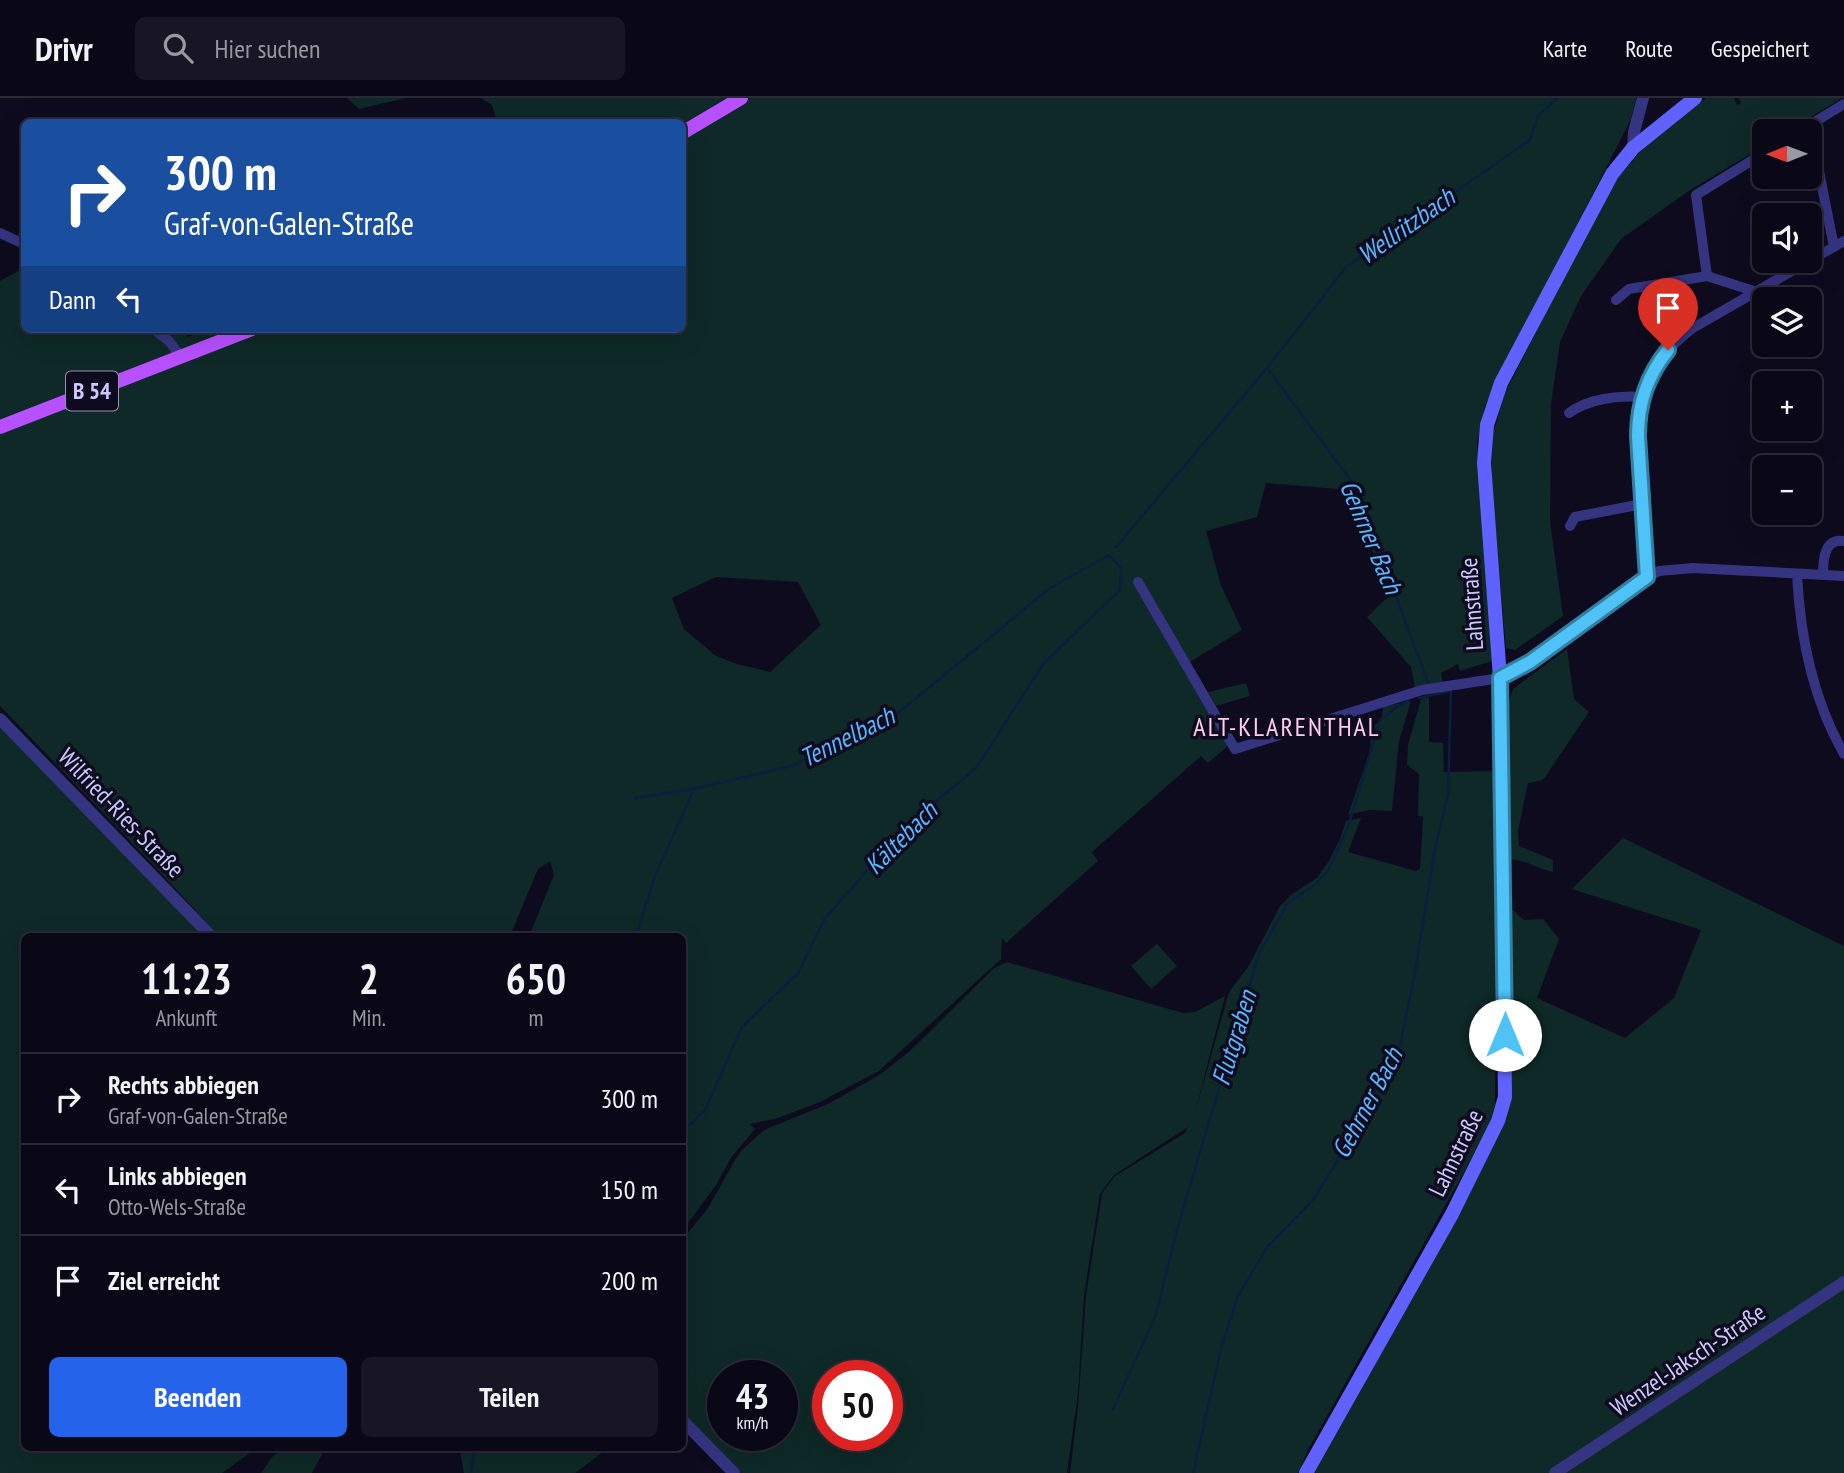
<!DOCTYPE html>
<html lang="de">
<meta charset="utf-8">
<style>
:root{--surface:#0a0817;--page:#181624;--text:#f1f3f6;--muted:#999aa1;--line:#2a2936;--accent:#2563eb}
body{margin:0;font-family:"PT Sans Narrow",sans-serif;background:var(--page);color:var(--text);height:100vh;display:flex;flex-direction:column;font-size:26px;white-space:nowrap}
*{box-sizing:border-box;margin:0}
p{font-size:23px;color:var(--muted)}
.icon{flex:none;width:38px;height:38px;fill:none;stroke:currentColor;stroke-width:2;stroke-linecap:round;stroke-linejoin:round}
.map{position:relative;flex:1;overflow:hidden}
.drawer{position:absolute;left:21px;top:835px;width:665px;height:518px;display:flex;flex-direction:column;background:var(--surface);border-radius:10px;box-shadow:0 7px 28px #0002,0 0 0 2px var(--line)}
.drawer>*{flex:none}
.top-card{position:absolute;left:21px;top:21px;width:665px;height:214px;border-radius:10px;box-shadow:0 7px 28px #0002,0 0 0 2px var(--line);background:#1a4fa0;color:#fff;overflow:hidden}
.needle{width:46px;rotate:269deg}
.tools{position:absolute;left:1752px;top:21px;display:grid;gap:14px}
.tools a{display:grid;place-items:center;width:70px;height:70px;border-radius:10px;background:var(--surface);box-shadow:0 7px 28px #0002,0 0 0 2px var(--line);font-size:35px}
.speed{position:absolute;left:707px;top:1262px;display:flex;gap:14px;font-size:35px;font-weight:700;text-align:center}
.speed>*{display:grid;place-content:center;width:91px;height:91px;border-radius:50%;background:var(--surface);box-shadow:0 7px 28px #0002,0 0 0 2px var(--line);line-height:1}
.speed small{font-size:18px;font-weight:400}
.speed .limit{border:10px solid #d22;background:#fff;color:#111}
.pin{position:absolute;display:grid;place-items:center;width:60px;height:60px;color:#fff;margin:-72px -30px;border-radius:50% 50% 50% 0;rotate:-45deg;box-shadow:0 0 7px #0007}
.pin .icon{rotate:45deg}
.me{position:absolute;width:77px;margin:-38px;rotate:0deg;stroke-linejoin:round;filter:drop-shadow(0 0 5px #0008)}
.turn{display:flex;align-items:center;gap:24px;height:147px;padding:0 28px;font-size:32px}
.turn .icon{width:91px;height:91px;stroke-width:2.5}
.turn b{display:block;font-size:49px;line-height:60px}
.then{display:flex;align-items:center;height:66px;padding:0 28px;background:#0003;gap:14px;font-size:26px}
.eta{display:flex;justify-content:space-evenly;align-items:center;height:119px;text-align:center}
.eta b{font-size:42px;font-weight:600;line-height:49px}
.button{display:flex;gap:14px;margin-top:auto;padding:14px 28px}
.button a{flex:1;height:80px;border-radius:10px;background:var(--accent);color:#fff;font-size:28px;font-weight:600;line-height:80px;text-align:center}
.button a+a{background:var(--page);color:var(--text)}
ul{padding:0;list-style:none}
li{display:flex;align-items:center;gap:21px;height:91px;padding:0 28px;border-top:2px solid var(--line)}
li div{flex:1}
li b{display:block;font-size:26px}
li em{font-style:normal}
header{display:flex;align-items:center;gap:42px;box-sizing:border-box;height:98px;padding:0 35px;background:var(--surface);border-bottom:2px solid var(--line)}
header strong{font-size:33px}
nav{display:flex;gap:38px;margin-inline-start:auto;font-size:24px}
.search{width:490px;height:63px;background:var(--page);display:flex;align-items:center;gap:18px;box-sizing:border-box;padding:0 24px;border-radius:10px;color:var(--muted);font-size:26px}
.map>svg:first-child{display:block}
.green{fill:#0e2927;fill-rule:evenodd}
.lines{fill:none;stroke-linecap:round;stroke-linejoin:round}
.stream{stroke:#091f40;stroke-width:2.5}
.minor{stroke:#353480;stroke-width:10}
.tertiary{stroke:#353480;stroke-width:12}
.secondary{stroke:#6062ff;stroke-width:14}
.primary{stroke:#b750ff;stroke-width:14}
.route-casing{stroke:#337fa1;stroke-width:18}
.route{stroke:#4fc3f7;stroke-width:12}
.labels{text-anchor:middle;stroke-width:7;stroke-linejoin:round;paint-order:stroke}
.shield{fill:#0e0b1f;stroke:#9490bc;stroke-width:2}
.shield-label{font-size:23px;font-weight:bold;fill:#cdc9ff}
.street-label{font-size:24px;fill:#cdc9ff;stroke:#0e0b1f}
.water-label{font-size:26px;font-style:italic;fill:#57b7ff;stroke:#0e0b1f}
.neighbourhood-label{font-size:26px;letter-spacing:2px;fill:#ffcbee;stroke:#0e0b1f}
</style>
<header>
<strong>Drivr</strong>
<div class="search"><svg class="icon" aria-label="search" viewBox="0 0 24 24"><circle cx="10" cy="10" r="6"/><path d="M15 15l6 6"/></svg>Hier suchen</div>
<nav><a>Karte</a><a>Route</a><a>Gespeichert</a></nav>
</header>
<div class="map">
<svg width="1844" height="1375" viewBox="0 0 1844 1375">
<rect width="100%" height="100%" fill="#0e0b1f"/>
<path class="green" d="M 347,0 L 406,0 L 359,11 Z
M 481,0 L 726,0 L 683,26 L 497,24 L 492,7 Z
M 750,0 L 1636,0 L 1631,21 L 1485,307 L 1477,346 L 1492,563 L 1460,573 L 1458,566 L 1441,575 L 1443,586 L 1415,590 L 1411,569 L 1367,519 L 1389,498 L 1350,392 L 1266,385 L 1257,419 L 1206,433 L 1221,487 L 1242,532 L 1190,564 L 1229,647 L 1208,665 L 1201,658 L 1092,754 L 1098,763 L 1006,845 L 1002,840 L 1001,861 L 879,973 L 820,1004 L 778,1020 L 750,1026 L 755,1031 L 732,1058 L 716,1087 L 683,1132 L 682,838 L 529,838 L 554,777 L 550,763 L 538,771 L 510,838 L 219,838 L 160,774 L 0,608 L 0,336 L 268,231 L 682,231 L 683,40 ZM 716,479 L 798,484 L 821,527 L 770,574 L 737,566 L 716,558 L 684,531 L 672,500 Z
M 1706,0 L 1734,0 L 1737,7 L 1741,5 L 1739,0 L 1842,0 L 1788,33 L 1764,33 L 1764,48 L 1690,92 L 1621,141 L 1581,198 L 1560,244 L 1551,306 L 1550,424 L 1563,518 L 1515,552 L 1506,550 L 1491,386 L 1493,336 L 1504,297 L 1613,85 L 1643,51 Z
M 24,170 L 24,231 L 91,231 L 95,236 L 100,231 L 178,231 L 188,239 L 209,231 L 233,231 L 0,321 L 0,183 Z
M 1567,551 L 1574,601 L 1589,614 L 1543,682 L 1528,685 L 1518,733 L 1519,748 L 1553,762 L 1553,774 C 1538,771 1526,762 1510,761 L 1509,604 L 1513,591 Z
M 1246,585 L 1250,598 L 1216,608 L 1208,594 Z
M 1429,599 L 1429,644 L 1443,645 L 1444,674 L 1497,673 L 1495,1007 L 1488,1029 L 1459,1083 L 1309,1350 L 1298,1375 L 1070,1375 L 1078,1309 L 1086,1198 L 1102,1095 L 1115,1078 L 1185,1035 L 1188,1029 L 1114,1077 L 1100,1096 L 1084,1197 L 1078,1295 L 1067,1375 L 741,1375 L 683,1316 L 682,1142 L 708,1110 L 735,1062 L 742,1052 L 764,1032 L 828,1006 L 881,976 L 911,952 L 994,870 L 1007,864 L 1183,915 L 1195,914 L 1225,898 L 1195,1015 L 1229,894 L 1248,869 L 1280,808 L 1291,797 L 1317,780 L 1329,763 L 1340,741 L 1346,723 L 1361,720 L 1348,754 L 1416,773 L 1420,771 L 1423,719 L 1418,718 L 1419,676 L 1407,667 L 1408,647 L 1421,601 ZM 723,1278 L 782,1278 L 782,1337 L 723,1337 ZM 828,1278 L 887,1278 L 887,1337 L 828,1337 Z
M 1411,603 L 1399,643 L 1392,713 L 1369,712 L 1348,717 L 1369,656 L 1373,628 L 1381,623 L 1383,609 Z
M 0,628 L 205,838 L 24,838 L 24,1349 L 258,1349 L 222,1375 L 0,1375 Z
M 1623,740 L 1844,848 L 1844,1375 L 1313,1375 L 1505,1018 L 1511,812 L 1514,813 L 1524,822 L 1543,821 L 1559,841 L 1537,900 L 1625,940 L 1674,900 L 1701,832 L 1572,791 Z
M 1157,846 L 1177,868 L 1151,891 L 1131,868 Z
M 285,1349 L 326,1349 L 312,1375 L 261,1375 L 272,1359 Z
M 459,1349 L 610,1349 L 575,1375 L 464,1375 Z"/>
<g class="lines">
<path class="stream" d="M 1267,270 L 1355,388 L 1429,587
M 1116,449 L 1267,270 L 1346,169 L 1530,42 L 1538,18 L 1557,0
M 635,700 L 694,691
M 636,838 L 655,778 L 694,691 L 791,668 L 887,624 L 1050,490 L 1109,457 L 1121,470 L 1120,492 L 1043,566 L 977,669 L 907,728 L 825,820 L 798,875 L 742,929 L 705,1012 L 682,1034
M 1113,1311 L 1156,1217 L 1176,1135 L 1259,856 L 1287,806 L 1316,786 L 1328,773 L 1348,729 L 1380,622 L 1397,609 L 1408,603
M 471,1375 L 475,1349
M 1193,1375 L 1222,1247 L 1238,1198 L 1267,1149 L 1313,1102 L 1350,1042 L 1361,1010 L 1398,957 L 1414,880 L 1435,751 L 1448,696 L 1451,593 L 1419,600"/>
<path class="minor" d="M 1810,28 L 1834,149
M 1800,33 L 1844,6
M 0,135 L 24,146
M 1707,178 L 1696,97 L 1764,55
M 1616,202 L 1629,191 L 1707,178 L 1757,194
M 153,231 L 169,243 L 181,259
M 1569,315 C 1588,301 1618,297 1643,299
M 1570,428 L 1575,419 L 1642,406
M 1797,476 C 1800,538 1813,602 1844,656
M 1823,477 C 1823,462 1824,440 1844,443
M 1647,479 C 1645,450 1643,421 1641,391 C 1636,326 1634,273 1693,230 L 1844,143
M 1138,484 L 1235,651 L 1422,592 L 1500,580 L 1511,576 L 1634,487 L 1659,473 L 1693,470 L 1844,478"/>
<path class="tertiary" d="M 1633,50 L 1634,34 L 1643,0
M 0,621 L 211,838
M 682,1322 L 734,1375
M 1555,1375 L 1844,1184"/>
<path class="secondary" d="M 1306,1375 L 1452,1116 L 1498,1023 L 1505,999 L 1500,580 L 1484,365 L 1487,327 L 1501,285 L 1612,76 L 1633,50 L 1695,0"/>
<path class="primary" d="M 682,35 L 741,0
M 0,329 L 252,231"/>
</g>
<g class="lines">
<defs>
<path id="route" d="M 1505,937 L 1500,580 L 1530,564 L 1647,479 L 1638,338 C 1638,305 1647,278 1668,252"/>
</defs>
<use href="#route" class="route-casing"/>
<use href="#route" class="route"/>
</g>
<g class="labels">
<rect class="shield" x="66" y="273.5" width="52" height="39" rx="5"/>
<g class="shield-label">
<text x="92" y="301">B 54</text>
</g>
<g class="street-label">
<text transform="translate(1472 506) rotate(-94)" y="8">Lahnstraße</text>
<text transform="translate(121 715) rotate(46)" y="8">Wilfried-Ries-Straße</text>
<text transform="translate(1456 1055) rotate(-64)" y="8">Lahnstraße</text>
<text transform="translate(1688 1262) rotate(-34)" y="8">Wenzel-Jaksch-Straße</text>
</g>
<g class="water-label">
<text transform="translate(1406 128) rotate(-35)" y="9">Wellritzbach</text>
<text transform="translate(1371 439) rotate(67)" y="9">Gehrner Bach</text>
<text transform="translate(847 639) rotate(-27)" y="9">Tennelbach</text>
<text transform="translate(901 740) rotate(-45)" y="9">Kältebach</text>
<text transform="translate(1234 940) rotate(-73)" y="9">Flutgraben</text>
<text transform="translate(1367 1005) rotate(-62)" y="9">Gehrner Bach</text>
</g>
<g class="neighbourhood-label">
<text x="1287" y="638">ALT-KLARENTHAL</text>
</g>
</g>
</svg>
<div class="tools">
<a><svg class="needle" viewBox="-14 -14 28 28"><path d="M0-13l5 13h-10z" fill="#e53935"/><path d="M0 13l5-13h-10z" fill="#999aa1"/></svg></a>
<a><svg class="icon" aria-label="sound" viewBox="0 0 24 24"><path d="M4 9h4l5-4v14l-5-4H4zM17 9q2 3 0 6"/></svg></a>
<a><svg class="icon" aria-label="layers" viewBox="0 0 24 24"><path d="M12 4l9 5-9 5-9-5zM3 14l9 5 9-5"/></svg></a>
<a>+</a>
<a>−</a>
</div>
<div class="speed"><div>43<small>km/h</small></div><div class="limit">50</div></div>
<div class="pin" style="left:1668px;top:252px;background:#d93025"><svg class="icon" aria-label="arrive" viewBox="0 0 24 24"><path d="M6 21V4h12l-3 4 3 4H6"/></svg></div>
<svg class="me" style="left:1505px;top:937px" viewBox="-20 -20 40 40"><circle r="19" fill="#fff"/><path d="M0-13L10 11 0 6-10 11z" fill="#4fc3f7"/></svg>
<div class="top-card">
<div class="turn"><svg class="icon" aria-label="right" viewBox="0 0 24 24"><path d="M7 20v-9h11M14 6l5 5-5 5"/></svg><div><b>300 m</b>Graf-von-Galen-Straße</div></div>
<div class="then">Dann<svg class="icon" aria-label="left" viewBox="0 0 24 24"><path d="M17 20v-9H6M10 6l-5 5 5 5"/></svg></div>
</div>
<section class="drawer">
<div class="eta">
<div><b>11:23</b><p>Ankunft</p></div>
<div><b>2</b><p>Min.</p></div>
<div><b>650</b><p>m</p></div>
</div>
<ul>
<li><svg class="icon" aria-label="right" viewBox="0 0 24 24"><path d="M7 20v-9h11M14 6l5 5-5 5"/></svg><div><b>Rechts abbiegen</b><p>Graf-von-Galen-Straße</p></div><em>300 m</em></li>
<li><svg class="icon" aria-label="left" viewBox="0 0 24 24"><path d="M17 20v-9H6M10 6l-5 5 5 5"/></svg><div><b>Links abbiegen</b><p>Otto-Wels-Straße</p></div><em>150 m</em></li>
<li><svg class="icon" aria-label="arrive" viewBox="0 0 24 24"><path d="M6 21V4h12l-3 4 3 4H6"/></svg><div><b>Ziel erreicht</b></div><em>200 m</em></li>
</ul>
<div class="button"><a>Beenden</a><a>Teilen</a></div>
</section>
</div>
